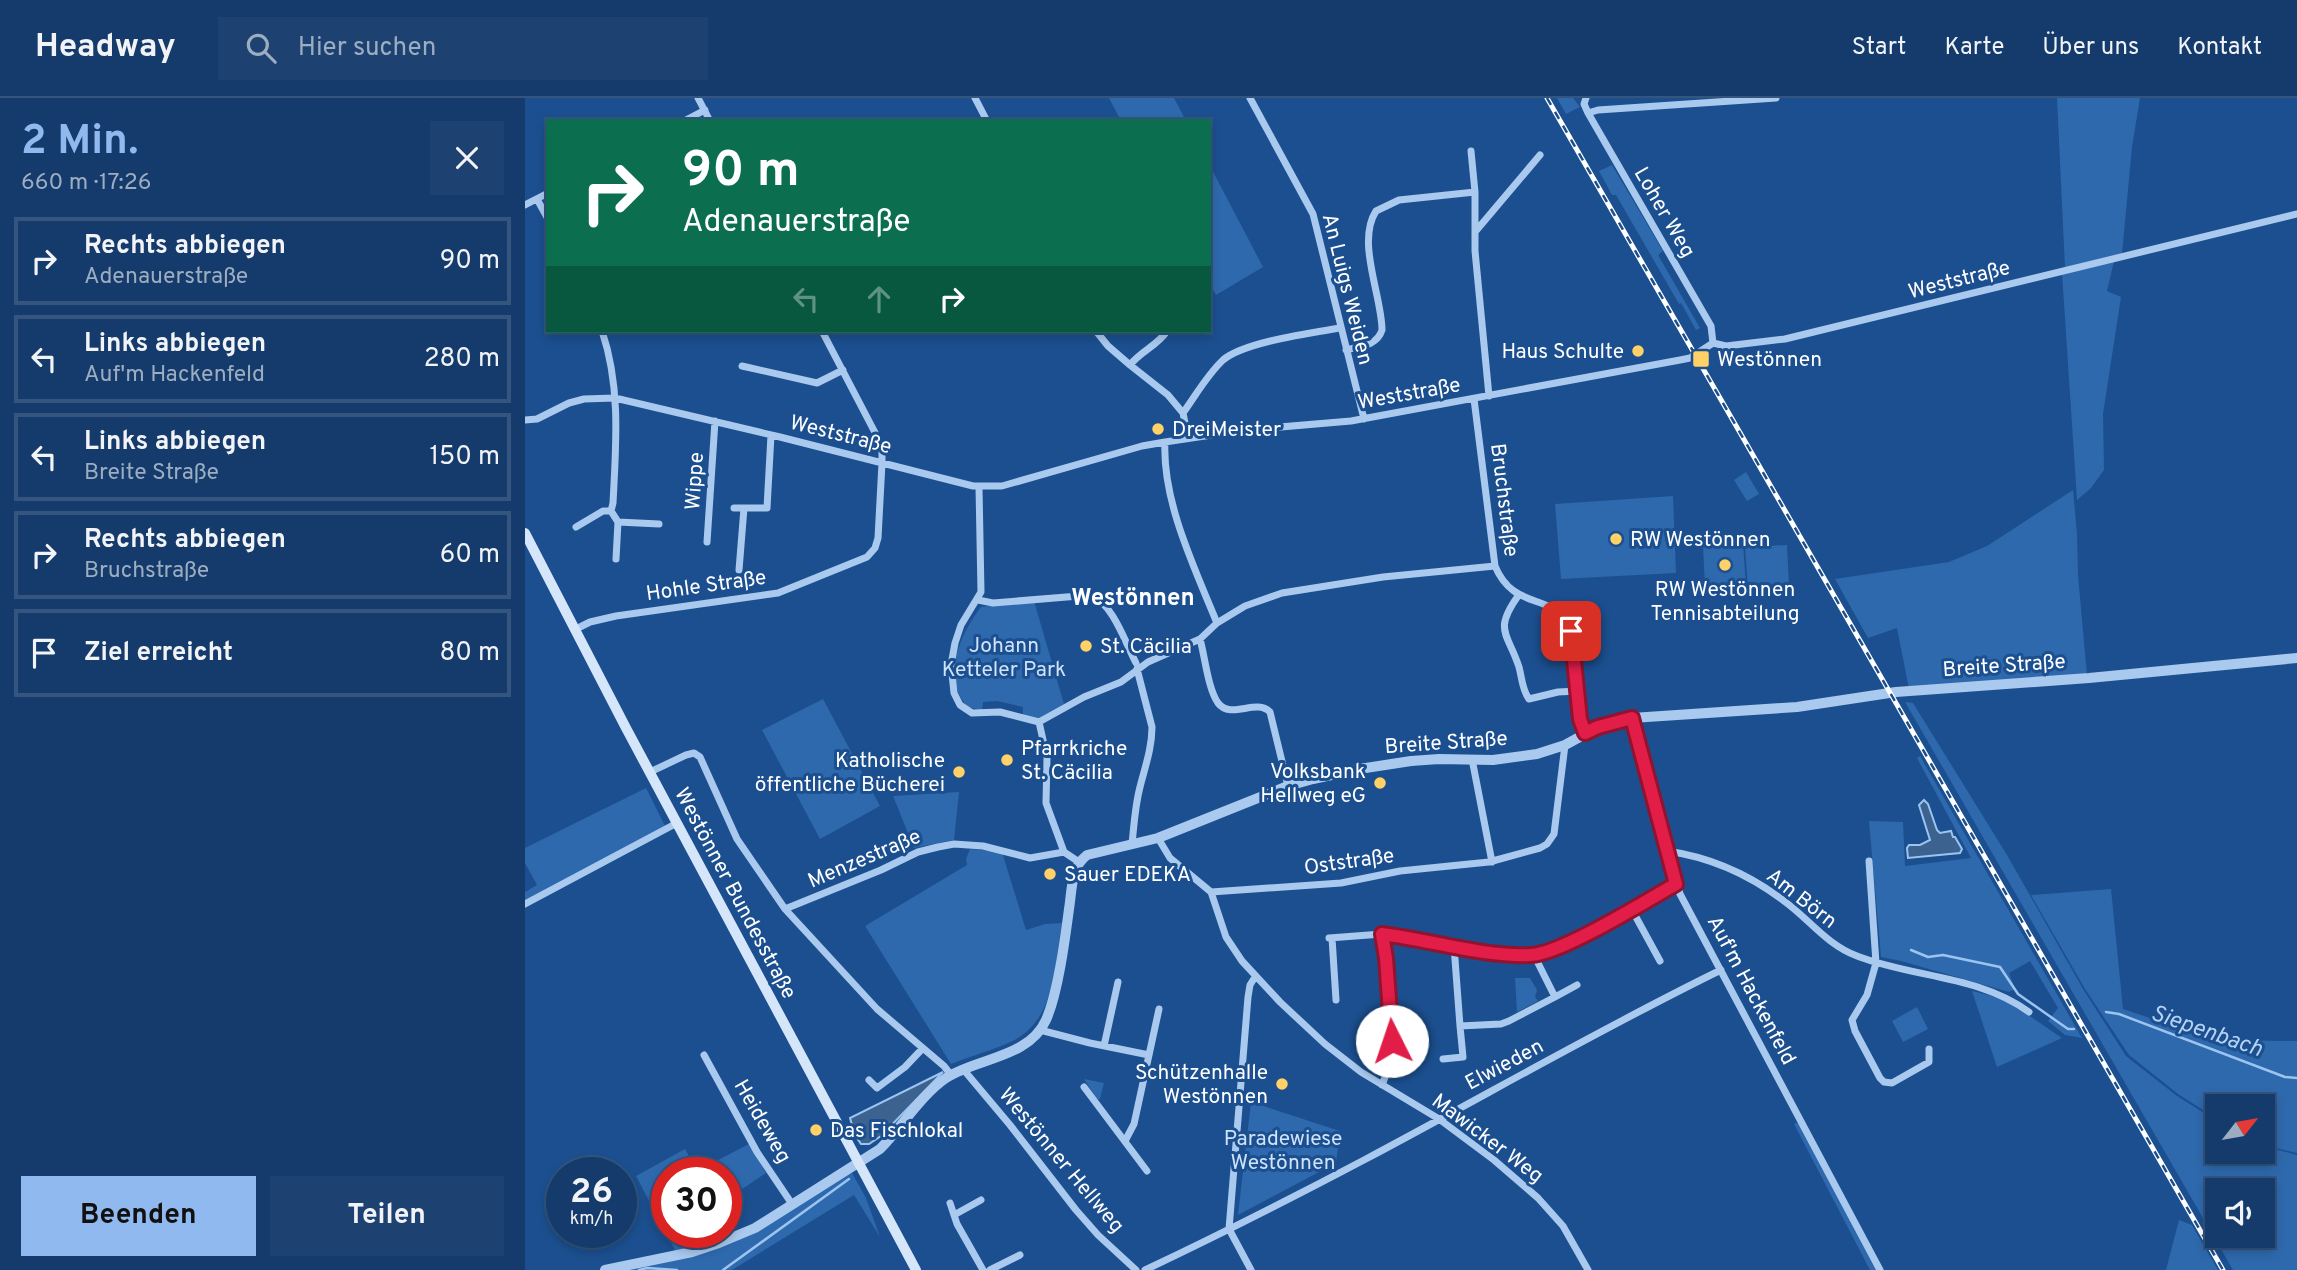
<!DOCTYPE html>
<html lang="de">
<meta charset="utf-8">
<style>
:root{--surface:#143b6b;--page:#1d4271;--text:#f1f3f6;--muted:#9dadc1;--line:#33557e;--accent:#90b9f0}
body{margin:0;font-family:Overpass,sans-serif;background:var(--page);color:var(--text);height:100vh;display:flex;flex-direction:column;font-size:26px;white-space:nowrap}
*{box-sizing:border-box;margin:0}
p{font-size:23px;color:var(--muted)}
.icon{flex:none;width:38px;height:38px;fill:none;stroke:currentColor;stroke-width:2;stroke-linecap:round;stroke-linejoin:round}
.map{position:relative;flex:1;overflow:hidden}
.drawer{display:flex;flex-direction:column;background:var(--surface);width:525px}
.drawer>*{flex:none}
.hud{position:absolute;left:21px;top:21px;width:665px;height:214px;border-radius:0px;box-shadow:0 4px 10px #0003,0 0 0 2px var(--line);background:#0b6e4f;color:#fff;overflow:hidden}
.needle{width:46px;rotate:59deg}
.fabs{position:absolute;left:1680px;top:996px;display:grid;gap:14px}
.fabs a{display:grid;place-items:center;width:70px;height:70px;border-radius:0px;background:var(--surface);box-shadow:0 4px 10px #0003,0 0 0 2px var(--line);font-size:35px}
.speed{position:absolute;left:21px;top:1059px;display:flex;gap:14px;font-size:35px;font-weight:700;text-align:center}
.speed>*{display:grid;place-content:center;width:91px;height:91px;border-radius:50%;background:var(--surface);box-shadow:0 4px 10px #0003,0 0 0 2px var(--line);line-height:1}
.speed small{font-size:18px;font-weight:400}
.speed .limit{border:10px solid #d22;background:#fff;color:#111}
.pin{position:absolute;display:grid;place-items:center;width:60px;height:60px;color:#fff;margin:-30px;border-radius:14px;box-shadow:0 4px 10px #0006}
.me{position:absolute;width:77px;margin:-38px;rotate:356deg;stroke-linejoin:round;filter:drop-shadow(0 0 5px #0008)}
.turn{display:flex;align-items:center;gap:24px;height:147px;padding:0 21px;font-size:32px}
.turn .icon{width:91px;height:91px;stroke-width:2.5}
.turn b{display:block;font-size:49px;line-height:60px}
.lanes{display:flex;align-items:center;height:66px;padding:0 21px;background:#0003;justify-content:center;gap:35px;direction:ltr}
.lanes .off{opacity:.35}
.round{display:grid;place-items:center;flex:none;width:74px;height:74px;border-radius:0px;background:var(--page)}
.head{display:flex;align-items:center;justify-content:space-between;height:119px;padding:0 21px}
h1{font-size:42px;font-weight:700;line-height:52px;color:var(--accent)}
.cta{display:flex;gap:14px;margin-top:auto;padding:14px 21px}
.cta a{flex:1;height:80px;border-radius:0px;background:var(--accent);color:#111;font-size:28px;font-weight:700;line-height:80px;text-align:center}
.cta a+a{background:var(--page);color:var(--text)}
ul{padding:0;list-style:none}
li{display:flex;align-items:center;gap:21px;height:88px;margin:0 14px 10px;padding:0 7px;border:4px solid var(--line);border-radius:0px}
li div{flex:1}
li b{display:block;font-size:26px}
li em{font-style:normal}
header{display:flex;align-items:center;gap:42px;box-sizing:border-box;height:98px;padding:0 35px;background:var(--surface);border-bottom:2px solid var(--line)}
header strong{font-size:33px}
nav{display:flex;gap:38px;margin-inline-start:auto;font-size:24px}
.search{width:490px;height:63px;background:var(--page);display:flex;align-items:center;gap:18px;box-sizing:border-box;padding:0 24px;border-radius:0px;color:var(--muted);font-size:26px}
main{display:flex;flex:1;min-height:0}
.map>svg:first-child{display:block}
.green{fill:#2e69ad;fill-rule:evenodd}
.water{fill:#3c6290;stroke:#9cc4f0;stroke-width:2}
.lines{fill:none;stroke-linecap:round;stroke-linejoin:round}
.stream{stroke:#9cc4f0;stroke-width:2.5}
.minor{stroke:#a9c9ee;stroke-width:7}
.tertiary{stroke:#a9c9ee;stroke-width:10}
.secondary{stroke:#d6e6fa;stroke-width:10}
.rail-casing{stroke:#fff;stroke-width:5}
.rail{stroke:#1b4f8f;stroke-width:2.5;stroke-dasharray:8;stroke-linecap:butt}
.route-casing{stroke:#92132f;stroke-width:18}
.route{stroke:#e11d48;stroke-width:12}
.poi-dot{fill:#ffd166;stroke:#1b4f8f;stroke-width:2.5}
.labels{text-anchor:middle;stroke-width:6;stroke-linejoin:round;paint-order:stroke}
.street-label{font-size:21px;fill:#fff;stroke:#1b4f8f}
.poi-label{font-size:21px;fill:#fff;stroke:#1b4f8f;text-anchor:start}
.park-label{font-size:21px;fill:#cfe3fa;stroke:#1b4f8f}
.water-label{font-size:23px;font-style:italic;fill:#b5d3f5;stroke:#1b4f8f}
.quarter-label{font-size:24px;font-weight:bold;fill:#fff;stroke:#1b4f8f}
</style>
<header>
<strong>Headway</strong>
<div class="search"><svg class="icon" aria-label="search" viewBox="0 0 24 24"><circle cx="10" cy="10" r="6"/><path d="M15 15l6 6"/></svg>Hier suchen</div>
<nav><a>Start</a><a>Karte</a><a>Über uns</a><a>Kontakt</a></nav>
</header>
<main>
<section class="drawer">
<div class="head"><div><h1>2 Min.</h1><p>660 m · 17:26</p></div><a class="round"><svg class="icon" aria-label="close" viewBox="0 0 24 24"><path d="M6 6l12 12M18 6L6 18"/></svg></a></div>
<ul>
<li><svg class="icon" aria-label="right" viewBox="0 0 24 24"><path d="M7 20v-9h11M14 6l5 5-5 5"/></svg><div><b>Rechts abbiegen</b><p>Adenauerstraße</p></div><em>90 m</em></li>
<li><svg class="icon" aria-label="left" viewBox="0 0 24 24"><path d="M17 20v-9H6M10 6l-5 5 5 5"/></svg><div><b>Links abbiegen</b><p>Auf'm Hackenfeld</p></div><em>280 m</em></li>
<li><svg class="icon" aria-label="left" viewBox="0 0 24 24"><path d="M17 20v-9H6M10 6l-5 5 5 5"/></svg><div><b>Links abbiegen</b><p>Breite Straße</p></div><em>150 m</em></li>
<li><svg class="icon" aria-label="right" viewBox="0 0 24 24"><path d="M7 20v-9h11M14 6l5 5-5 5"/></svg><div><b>Rechts abbiegen</b><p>Bruchstraße</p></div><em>60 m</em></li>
<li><svg class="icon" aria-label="arrive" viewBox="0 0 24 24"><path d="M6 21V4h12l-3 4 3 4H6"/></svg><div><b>Ziel erreicht</b></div><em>80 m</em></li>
</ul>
<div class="cta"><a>Beenden</a><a>Teilen</a></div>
</section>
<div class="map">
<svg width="1772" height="1172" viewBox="0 0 1772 1172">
<rect width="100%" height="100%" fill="#1b4f8f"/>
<path class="green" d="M 584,0 L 649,0 L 661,23 L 596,23 Z
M 1032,0 L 1048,0 L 1055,9 L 1041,16 Z
M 1532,0 L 1615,0 L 1607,49 L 1597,156 L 1540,170 Z
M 684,66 L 738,169 L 691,197 L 684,185 Z
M 1087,67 L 1138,153 L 1133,157 L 1175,230 L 1171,232 L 1156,205 L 1154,206 L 1091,97 L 1087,97 L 1074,73 Z
M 1589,163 L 1582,193 L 1596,199 L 1578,316 L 1579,372 L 1566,390 L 1552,402 L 1537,175 Z
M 1221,374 L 1234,396 L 1222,403 L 1209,382 Z
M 1548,392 L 1552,436 L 1553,477 L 1562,577 L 1384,591 L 1372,530 L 1343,540 L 1310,481 L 1424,464 L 1462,448 Z
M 1148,398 L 1151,475 L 1036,481 L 1030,406 Z
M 1218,445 L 1221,488 L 1180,490 L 1178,447 Z
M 1262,447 L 1264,488 L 1223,491 L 1220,449 Z
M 509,503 L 539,606 L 513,621 L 498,617 L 498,609 L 472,603 L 458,604 L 457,612 L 442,609 C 438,603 433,596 431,589 C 424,561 440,530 456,509 Z
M 298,601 L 355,708 L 295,741 L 237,632 Z
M 1380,604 L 1388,605 L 1482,757 L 1558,891 L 1601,958 L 1652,998 L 1692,1023 L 1692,1054 L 1738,1054 L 1738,1048 L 1772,1057 L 1772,1172 L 1708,1172 ZM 1692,1092 L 1738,1092 L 1738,1138 L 1692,1138 Z
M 1395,658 L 1557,940 L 1540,937 L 1523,923 L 1533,910 L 1505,863 L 1484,875 L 1490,891 L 1484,894 L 1376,863 L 1356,859 L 1344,723 L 1378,724 L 1380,768 L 1446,760 L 1392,660 Z
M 121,690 L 140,728 L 0,805 L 0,794 L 12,787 L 0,765 L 0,750 Z
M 434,694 L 429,742 L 389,750 L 368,698 Z
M 445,751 L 477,754 L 501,832 L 520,826 L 537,825 C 530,863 531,914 496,938 C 480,949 445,958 426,966 L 340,828 L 442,767 L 441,761 Z
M 1586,791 L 1598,911 L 1691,942 L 1772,943 L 1772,1055 L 1738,1047 L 1738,1008 L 1692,1008 L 1692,1021 L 1653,996 L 1604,957 L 1560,891 L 1506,797 Z
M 990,880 L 1005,880 L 1012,892 L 1010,899 L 1013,903 L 992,914 Z
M 1447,893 L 1480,901 L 1537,940 L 1472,969 Z
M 1392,909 L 1403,931 L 1378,944 L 1367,923 Z
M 559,981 L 579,985 L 575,1001 L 572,1001 Z
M 726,1004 L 815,1033 L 811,1065 L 713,1117 Z
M 1276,1023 L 1353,1172 L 1345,1172 L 1269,1026 Z
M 224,1046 L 241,1075 L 204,1100 L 201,1104 L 201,1074 L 142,1074 L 142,1134 L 190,1134 L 193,1140 L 151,1154 L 111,1078 L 160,1051 L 172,1073 Z
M 327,1075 L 341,1100 L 355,1139 L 329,1097 L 207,1172 L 100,1172 L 168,1157 L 275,1105 Z
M 1654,1122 L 1667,1127 L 1693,1172 L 1641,1172 Z"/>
<path class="water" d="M 1399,702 L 1403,706 L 1412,732 L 1415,735 L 1426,733 L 1428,739 L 1430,739 L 1437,751 L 1435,755 L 1383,760 L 1382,750 L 1384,747 L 1395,747 L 1405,742 L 1394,707 Z
M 418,974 L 356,1038 L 344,1046 L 336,1046 L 330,1037 L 325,1020 Z"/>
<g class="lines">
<path class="stream" d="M 1386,852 L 1403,859 L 1418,857 L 1475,869 L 1493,896 L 1543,931 L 1549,931
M 1581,914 L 1594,916 L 1760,979 L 1772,980
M 114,1172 L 122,1170 L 152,1172
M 198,1172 L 324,1081"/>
<path class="minor" d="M 173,0 L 185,23
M 450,0 L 462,23
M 725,0 L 788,116 L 839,321
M 1061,0 L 1059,6 L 1063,15 L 1186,228 L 1188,245
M 1063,15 L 1073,12 L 1251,0
M 159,23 L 180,12
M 946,53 L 950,94 L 950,153 L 964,298
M 12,101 L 23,121
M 0,107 L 23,95
M 950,134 L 1015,57
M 77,233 C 96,289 91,347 88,405 L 86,413 L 93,424 L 134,426
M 571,233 L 583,248 L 605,267
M 642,233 C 633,247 615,254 605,267 L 643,297 L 658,315
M 1188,245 L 1201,248 L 1260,241 L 1772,116
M 821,252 C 835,248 852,248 857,232 C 857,198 831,144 851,113 L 874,102 L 950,94
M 217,268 L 292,285 L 318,272
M 949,301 L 970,468 C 988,511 1022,495 1040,523 C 1059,552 1047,602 1060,635
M 0,322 L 12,321 L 44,305 L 59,301 L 90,300 L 255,339 L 448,388 L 477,388 L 617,348 L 640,344 L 720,332 L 826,323 L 1155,262 L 1165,260 L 1188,245
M 663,340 L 658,315 C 671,297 682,277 698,262 C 719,244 786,235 815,230
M 640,344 C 637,403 670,471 692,525
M 454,389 L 456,494 L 436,527 L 430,545 L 426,567 L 429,595 L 435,607 L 447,615 L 475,614 L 514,624 L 559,599 L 596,584 L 623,564 L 675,541 L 692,525 L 720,508 L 757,495 L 858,479 L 970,468
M 209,410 L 242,410 L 246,337
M 51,429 L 78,413 L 86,413
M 182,444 L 190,323
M 91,461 L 93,424
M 214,472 L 219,410
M 993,498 C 968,533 983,535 994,569 C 997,580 997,592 1004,601 L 1033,594 L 1053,593
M 453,502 L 468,505 L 566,497 C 588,506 600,544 611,565
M 49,532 L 65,524 L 91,518 L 253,495 L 342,459 L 350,450 L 353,440 L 357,365 L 357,348 L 297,233
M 675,541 C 680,559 683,591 693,605 C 706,622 731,600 745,614 L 763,688
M 1107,620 L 1155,796 L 1355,1172
M 514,624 L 522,660 L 521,705 L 539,754
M 947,661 L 967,764
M 125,674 L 161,657 L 169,655 L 175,659 L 212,741 L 260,811 L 352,911 L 419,968 L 426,977
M 633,740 L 645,760 L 686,794 L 701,839 L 717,863 L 755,904 L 800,946 L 836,974 L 914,1021 L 969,1062 L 1013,1100 L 1038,1128 L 1063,1172
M 607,746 C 609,727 610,708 615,689 C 620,669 627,650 627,629 L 612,571
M 1142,753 C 1184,759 1225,777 1259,803 C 1284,821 1302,847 1332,858 C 1389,880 1453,877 1504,914
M 539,754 L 554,764
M 1344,763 L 1351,865 L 1342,897 L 1327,922 L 1330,933 L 1355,980 L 1359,984 L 1367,985 L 1404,964 L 1404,951
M 686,794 L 816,785 L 875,773 L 964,764 L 1015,750 L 1022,746 L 1029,736 L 1040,647
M 0,806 L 152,725
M 1106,810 L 1135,863
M 260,811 L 356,772 L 393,754 L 413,749 L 429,746 L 458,748 L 505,760 L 539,754
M 804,840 L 857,836 L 979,855 L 1009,857 L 1031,850 L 1058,837 L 1151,786
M 807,840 L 811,902
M 929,848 L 935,928
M 1030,899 L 1052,887
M 515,932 L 565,945 L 624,957 L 609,1026 L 600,1043
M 579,948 L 593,884
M 179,957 L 232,1054 L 267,1106
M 624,957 L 634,911
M 918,961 L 938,959 L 935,928 L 976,926 L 984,923 L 1030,899 L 1009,857
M 438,971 L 485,1027 L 551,1112 L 573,1137 L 611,1172
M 344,982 L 352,990 L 380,969 L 398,950
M 857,987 L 866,964 L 867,943 L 861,860 L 857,836
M 559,989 L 622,1073
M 425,1105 L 432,1126 L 458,1172
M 429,1117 L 456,1102
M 704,1131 L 723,899 L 725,887 L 730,879
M 704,1131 L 726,1172
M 465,1172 L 495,1157
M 620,1172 C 694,1137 767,1100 839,1062 C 958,999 1075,931 1196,872"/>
<path class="tertiary" d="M 80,1172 L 167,1154 L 194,1145 L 230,1130 L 355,1051 C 377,1029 395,998 421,980 C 452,960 504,960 521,922 C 533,895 540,841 544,811 C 546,799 546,786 550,774 C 552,767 556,762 562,757 L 633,740 L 763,688 L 788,681 L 834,671 L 886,663 L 914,661 L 968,662 L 1012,656 L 1040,647 L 1073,629 L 1107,620 L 1272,609 L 1371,594 L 1564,580 L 1772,560"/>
<path class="secondary" d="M 0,435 L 101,630 L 391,1172"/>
<defs>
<path id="rail" d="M 1022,0 L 1698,1172"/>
</defs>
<use href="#rail" class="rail-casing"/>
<use href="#rail" class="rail"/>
</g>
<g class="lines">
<defs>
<path id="route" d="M 867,943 L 861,860 L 857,836 C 906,842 957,859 1006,857 C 1036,856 1121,803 1151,786 L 1107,620 L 1073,629 L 1060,635 L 1055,621 L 1046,533"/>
</defs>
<use href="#route" class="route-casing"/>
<use href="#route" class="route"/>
</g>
<g class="poi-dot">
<circle cx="1113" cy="253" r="7"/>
<rect x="1167" y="252" width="18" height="18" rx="3.5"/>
<circle cx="633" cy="331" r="7"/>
<circle cx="1091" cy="441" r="7"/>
<circle cx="1200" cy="467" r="7"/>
<circle cx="561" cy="548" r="7"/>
<circle cx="482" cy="662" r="7"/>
<circle cx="434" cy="674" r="7"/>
<circle cx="855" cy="685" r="7"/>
<circle cx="525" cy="776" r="7"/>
<circle cx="757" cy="986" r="7"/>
<circle cx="291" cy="1032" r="7"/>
</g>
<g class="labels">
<g class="street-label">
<text transform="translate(1140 114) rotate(60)" y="7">Loher Weg</text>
<text transform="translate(1434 181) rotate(-14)" y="7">Weststraße</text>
<text transform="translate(823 191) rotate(76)" y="7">An Luigs Weiden</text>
<text transform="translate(884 295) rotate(-10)" y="7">Weststraße</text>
<text transform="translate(316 336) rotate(14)" y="7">Weststraße</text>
<text transform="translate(169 383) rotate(-86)" y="7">Wippe</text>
<text transform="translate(980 402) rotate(83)" y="7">Bruchstraße</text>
<text transform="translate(181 487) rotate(-8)" y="7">Hohle Straße</text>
<text transform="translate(1479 567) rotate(-4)" y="7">Breite Straße</text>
<text transform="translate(921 644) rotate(-4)" y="7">Breite Straße</text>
<text transform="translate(339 760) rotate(-23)" y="7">Menzestraße</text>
<text transform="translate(824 763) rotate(-8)" y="7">Oststraße</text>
<text transform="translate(211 795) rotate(62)" y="7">Westönner Bundesstraße</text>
<text transform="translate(1277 800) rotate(38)" y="7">Am Börn</text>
<text transform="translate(1227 892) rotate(62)" y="7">Auf'm Hackenfeld</text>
<text transform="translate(979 966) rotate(-28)" y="7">Elwieden</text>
<text transform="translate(238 1023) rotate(60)" y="7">Heideweg</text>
<text transform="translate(963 1040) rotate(37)" y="7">Mawicker Weg</text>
<text transform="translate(537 1062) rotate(50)" y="7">Westönner Hellweg</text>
</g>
<g class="poi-label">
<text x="1099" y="260" text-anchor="end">Haus Schulte</text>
<text x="1192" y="268">Westönnen</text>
<text x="647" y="338">DreiMeister</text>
<text x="1105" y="448">RW Westönnen</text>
<text x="1200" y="498" text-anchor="middle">RW Westönnen<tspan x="1200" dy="24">Tennisabteilung</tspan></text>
<text x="575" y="555">St. Cäcilia</text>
<text x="496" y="657">Pfarrkriche<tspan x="496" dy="24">St. Cäcilia</tspan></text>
<text x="420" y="669" text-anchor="end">Katholische<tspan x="420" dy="24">öffentliche Bücherei</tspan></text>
<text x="841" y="680" text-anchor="end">Volksbank<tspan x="841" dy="24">Hellweg eG</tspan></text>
<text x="539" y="783">Sauer EDEKA</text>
<text x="743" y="981" text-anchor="end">Schützenhalle<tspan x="743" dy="24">Westönnen</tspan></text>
<text x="305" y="1039">Das Fischlokal</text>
</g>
<g class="park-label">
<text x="479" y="554">Johann<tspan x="479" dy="24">Ketteler Park</tspan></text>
<text x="758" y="1047">Paradewiese<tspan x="758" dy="24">Westönnen</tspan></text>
</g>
<g class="water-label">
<text transform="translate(1682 932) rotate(19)" y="8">Siepenbach</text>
</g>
<g class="quarter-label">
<text x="608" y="507">Westönnen</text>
</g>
</g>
</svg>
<div class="fabs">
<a><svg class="needle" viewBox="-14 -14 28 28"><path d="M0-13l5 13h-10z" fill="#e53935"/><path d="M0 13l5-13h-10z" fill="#9dadc1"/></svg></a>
<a><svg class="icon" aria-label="sound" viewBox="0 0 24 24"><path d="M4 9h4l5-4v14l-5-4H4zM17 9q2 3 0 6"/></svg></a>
</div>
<div class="speed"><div>26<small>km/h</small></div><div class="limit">30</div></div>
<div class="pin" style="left:1046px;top:533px;background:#d93025"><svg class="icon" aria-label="arrive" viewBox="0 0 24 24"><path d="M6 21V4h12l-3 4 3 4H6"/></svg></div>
<svg class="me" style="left:867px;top:943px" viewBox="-20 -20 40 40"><circle r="19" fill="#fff"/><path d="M0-13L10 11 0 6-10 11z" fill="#e11d48"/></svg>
<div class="hud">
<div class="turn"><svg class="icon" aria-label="right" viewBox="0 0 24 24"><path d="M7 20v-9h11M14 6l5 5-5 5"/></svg><div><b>90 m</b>Adenauerstraße</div></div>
<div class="lanes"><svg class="icon off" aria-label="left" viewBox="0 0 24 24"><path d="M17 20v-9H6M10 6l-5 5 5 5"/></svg><svg class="icon off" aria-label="ahead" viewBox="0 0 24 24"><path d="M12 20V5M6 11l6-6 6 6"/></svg><svg class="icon" aria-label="right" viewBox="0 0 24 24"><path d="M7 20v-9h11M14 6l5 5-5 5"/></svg></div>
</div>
</div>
</main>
